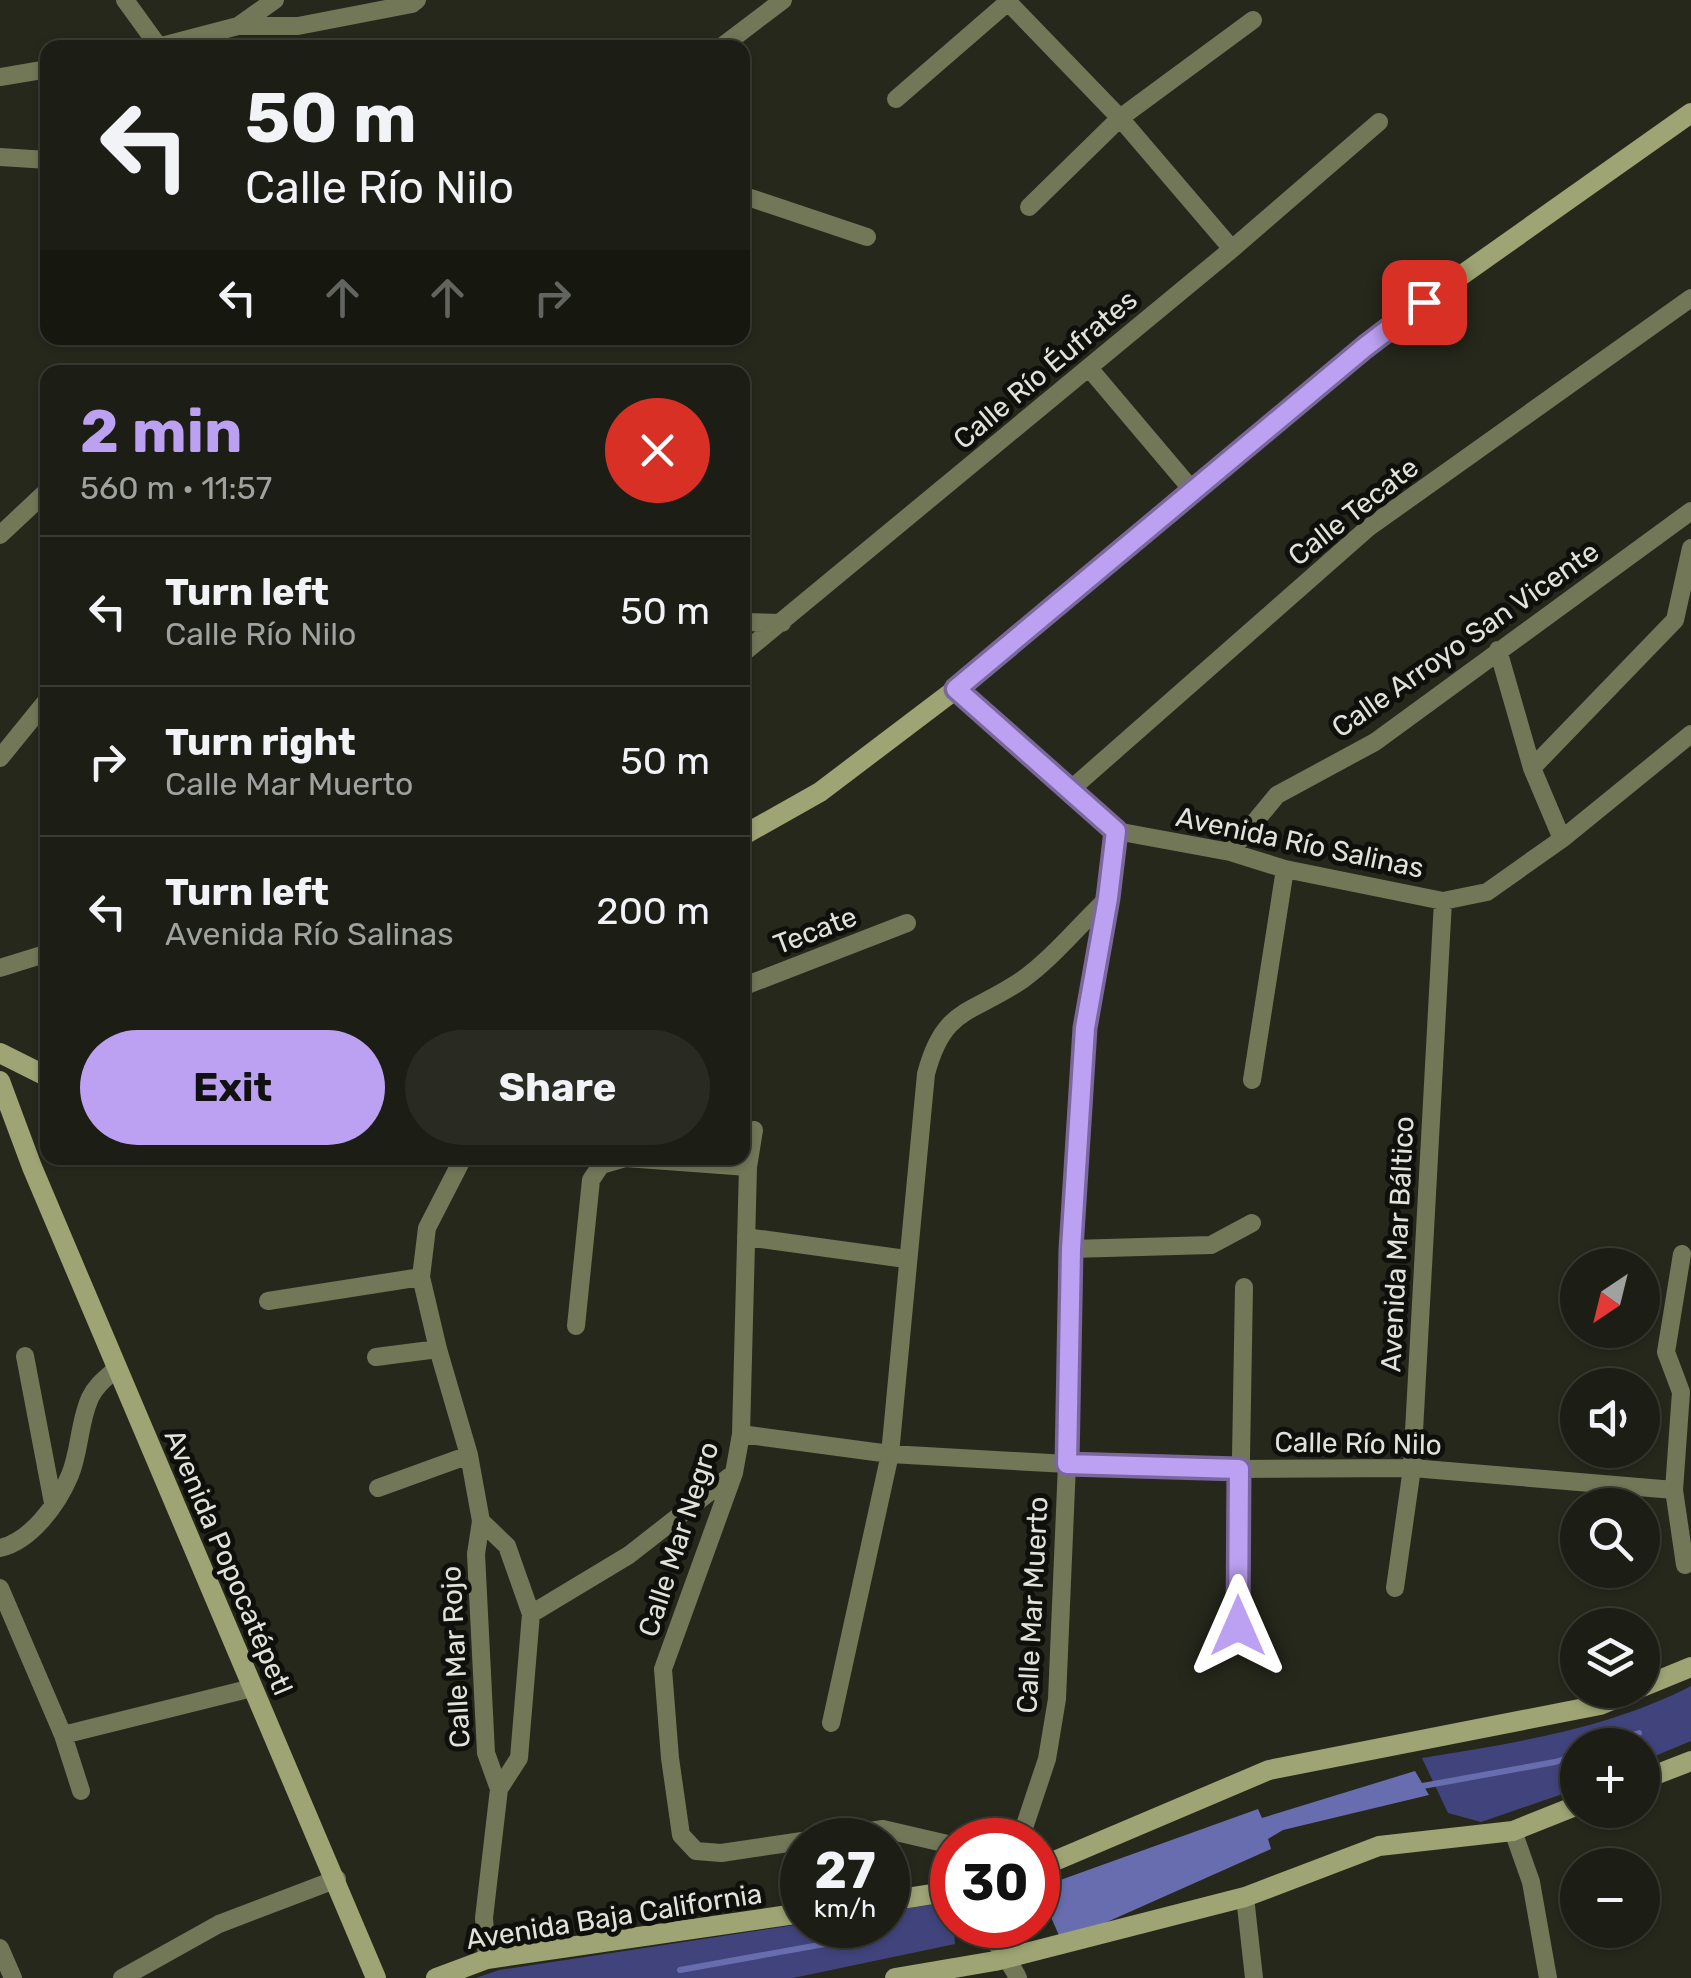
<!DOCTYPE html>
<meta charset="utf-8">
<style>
:root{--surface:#1c1e15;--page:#292b22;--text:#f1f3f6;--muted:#a0a2a0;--line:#3a3c34;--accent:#bca0f2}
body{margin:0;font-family:Rubik,sans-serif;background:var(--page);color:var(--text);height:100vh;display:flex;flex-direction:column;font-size:38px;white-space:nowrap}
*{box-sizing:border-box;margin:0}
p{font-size:32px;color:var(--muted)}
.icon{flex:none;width:55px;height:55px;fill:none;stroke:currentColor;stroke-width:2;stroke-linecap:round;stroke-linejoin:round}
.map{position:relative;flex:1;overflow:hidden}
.panel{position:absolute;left:40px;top:365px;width:710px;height:800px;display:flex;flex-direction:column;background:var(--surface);border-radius:20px;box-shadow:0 2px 8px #0004,0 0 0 2px var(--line)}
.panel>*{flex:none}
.top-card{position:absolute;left:40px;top:40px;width:710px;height:305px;border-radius:20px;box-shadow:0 2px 8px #0004,0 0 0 2px var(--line);background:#1c1e15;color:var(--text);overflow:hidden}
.needle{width:65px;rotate:215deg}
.fabs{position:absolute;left:1560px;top:1248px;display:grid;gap:20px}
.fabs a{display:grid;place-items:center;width:100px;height:100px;border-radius:50%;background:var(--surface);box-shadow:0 2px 8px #0004,0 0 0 2px var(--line);font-size:50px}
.speed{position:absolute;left:780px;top:1818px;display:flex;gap:20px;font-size:50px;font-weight:700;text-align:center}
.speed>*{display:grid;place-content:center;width:130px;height:130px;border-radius:50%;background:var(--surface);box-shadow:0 2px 8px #0004,0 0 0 2px var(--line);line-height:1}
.speed small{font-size:25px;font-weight:400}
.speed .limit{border:15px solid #d22;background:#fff;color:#111}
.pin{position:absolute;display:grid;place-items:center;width:85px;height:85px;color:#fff;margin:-42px;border-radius:20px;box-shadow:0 5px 15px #0006}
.me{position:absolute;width:110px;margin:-55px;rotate:0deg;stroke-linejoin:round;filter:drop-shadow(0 0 8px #0008)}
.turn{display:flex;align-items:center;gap:35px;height:210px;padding:0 40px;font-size:45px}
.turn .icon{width:130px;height:130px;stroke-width:2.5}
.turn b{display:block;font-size:70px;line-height:85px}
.lanes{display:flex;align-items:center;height:95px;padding:0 40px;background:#0003;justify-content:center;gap:50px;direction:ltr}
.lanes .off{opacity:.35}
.round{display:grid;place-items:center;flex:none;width:105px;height:105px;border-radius:52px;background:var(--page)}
.head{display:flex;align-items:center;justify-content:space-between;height:170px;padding:0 40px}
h1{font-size:60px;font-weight:700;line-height:75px;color:var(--accent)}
.button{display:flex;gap:20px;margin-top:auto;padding:20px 40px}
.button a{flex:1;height:115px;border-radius:60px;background:var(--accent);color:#111;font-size:40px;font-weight:700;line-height:115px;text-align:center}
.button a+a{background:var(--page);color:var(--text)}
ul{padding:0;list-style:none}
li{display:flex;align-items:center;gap:30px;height:150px;padding:0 40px;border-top:2px solid var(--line)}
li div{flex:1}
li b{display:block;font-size:38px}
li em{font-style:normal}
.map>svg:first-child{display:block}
.green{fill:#41447c}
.water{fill:#686daf}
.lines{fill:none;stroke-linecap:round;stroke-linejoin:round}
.stream{stroke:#686daf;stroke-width:6}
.street{stroke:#727758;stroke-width:18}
.secondary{stroke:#9ea473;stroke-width:20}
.route-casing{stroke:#7a689d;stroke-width:25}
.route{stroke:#bca0f2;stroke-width:18}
.labels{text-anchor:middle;stroke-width:10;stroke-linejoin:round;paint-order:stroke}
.street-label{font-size:28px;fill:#e1e3db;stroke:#0f100b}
</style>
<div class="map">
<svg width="1691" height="1978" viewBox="0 0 1691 1978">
<rect width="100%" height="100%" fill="#26281c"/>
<path class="green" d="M 1691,1686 L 1691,1741 L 1643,1761 L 1642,1745 L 1578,1745 L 1577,1789 L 1481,1822 L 1448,1813 L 1422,1758 C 1514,1743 1608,1729 1691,1686 Z
M 952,1902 L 955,1944 L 793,1978 L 476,1978 L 499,1970 L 802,1924 L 888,1925 L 888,1911 Z"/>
<path class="water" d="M 1415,1771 L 1429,1795 L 1283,1830 L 1268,1839 L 1271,1849 L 1062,1942 L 1038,1888 L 1258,1809 L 1262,1818 Z"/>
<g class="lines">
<path class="stream" d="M 1604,1745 L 1639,1733
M 1417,1787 L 1555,1762 L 1578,1755
M 680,1970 L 847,1940"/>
<path class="street" d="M 125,0 L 159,47
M 238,26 L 275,0
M 154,48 L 238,26 L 298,26 L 412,4 L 417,0
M 720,48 L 783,0
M 0,77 L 48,69
M 896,99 L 1008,2 L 1120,118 L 1232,249
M 0,157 L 48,160
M 742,195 L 867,237
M 1029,207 L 1120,118 L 1253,20
M 1089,368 L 1193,491
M 0,535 L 48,490
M 1675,620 L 1691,548
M 742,622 L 782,623
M 1498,650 L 1532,768 L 1562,839
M 742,654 L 1232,249 L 1379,122
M 956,689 L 1116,831 L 1230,852 L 1285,869 L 1443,901 L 1487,892 L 1562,839 L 1691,734
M 0,758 L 48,699
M 1532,768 L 1675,620
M 1069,791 L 1368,528 L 1691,298
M 1230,852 L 1277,795 L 1375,742 L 1691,511
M 0,968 L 48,953
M 742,987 L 907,923
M 1252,1080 L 1285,869
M 754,1130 L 748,1167 L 741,1434 L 734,1473 L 663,1669 L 670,1758 L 681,1835 L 696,1851 L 721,1853 L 802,1841
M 463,1158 L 427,1228 L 421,1277 L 438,1349 L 469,1455 L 481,1521 L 507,1546 L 531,1614 L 519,1758 L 499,1789 L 484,1918 L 487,1959
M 746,1237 L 906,1259
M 1071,1249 L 1211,1245 L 1252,1223
M 268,1301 L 421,1277
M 576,1326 L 591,1180 L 601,1165 L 625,1158 L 748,1167
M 25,1356 L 53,1503
M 376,1357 L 438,1349
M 741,1434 L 890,1454 L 1067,1464 L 1239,1469 L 1412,1468 L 1674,1490 L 1681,1392 L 1666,1352 L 1682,1254
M 378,1488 L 469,1455
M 1674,1490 L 1685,1565
M 481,1521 L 476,1554 L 486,1753 L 499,1789
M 0,1548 C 31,1541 58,1504 70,1475 C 80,1451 79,1422 90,1398 C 96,1385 107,1377 117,1368
M 0,1588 L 63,1735 L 81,1791
M 1395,1588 L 1412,1468 L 1443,901
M 531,1614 L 629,1555 L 734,1473
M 1238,1627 L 1244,1287
M 831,1723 L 890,1454 L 926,1074 C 944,1006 971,1015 1022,980 C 1053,958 1080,924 1108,898
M 63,1735 L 252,1688
M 1513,1831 L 1531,1882 L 1548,1978
M 807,1840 L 883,1829 L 952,1845
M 1020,1840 L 1047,1759 L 1057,1699 L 1067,1464 L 1071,1249 L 1085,1028 L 1108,898 L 1116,831
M 1245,1897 L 1254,1978
M 988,1925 C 994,1945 1009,1959 1018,1978
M 0,1948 L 13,1978
M 122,1978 L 219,1924 L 337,1879"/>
<path class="secondary" d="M 742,836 L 820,792 L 956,689 L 1394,323 L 1691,113
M 0,1053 L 48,1077
M 0,1081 L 32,1167 L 376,1978
M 1642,1687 L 1691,1667
M 1642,1780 L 1691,1761
M 1038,1868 L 1269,1770 L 1600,1705 L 1636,1690
M 888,1901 L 952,1891
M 436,1978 L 487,1959 L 802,1913
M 895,1978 L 995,1961 L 1245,1897 L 1379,1846 L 1513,1831 L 1578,1805"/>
</g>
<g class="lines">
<defs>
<path id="route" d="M 1238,1626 L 1239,1469 L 1067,1464 L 1071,1249 L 1085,1028 L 1108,898 L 1116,831 L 956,689 L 1365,347 L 1424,302"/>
</defs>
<use href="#route" class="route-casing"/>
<use href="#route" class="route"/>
</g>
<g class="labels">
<g class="street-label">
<text transform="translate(1045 369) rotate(-40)" y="10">Calle Río Éufrates</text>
<text transform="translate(1353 511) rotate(-38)" y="10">Calle Tecate</text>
<text transform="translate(1465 639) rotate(-35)" y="10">Calle Arroyo San Vicente</text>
<text transform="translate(1300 842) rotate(12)" y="10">Avenida Río Salinas</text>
<text transform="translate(815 930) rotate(-21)" y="10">Tecate</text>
<text transform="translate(1397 1244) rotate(-87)" y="10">Avenida Mar Báltico</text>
<text transform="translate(1358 1443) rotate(1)" y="10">Calle Río Nilo</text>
<text transform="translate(678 1539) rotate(-72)" y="10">Calle Mar Negro</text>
<text transform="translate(229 1562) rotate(67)" y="10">Avenida Popocatépetl</text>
<text transform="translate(1032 1605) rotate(-87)" y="10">Calle Mar Muerto</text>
<text transform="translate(455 1657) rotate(-93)" y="10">Calle Mar Rojo</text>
<text transform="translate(614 1916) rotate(-9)" y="10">Avenida Baja California</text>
</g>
</g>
</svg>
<div class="fabs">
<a><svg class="needle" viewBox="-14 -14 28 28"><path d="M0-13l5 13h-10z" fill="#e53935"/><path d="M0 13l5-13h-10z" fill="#a0a2a0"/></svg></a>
<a><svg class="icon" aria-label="sound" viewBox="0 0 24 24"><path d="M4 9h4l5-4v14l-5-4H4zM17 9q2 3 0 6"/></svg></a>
<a><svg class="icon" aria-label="search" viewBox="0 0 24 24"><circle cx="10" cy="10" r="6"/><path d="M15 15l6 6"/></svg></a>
<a><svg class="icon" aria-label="layers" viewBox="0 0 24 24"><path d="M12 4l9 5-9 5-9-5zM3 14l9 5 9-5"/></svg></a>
<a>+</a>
<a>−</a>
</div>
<div class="speed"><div>27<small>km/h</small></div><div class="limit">30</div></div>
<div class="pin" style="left:1424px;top:302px;background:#d93025"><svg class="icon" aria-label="arrive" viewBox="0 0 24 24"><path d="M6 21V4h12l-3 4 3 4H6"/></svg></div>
<svg class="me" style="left:1238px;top:1626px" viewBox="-20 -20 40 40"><path d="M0-17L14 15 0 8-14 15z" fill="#bca0f2" stroke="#fff" stroke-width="4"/></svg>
<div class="top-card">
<div class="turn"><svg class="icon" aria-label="left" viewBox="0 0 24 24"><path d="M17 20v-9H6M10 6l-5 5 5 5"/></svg><div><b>50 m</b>Calle Río Nilo</div></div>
<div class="lanes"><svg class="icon" aria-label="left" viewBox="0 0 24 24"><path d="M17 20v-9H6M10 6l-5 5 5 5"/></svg><svg class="icon off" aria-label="ahead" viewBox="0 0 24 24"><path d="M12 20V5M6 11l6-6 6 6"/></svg><svg class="icon off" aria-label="ahead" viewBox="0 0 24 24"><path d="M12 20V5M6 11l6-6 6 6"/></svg><svg class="icon off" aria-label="right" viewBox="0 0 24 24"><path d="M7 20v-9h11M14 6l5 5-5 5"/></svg></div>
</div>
<section class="panel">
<div class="head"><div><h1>2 min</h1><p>560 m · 11:57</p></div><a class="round" style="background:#d93025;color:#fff"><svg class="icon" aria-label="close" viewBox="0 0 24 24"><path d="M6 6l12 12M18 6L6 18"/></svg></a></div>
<ul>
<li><svg class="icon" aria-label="left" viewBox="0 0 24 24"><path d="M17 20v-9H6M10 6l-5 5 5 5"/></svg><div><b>Turn left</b><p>Calle Río Nilo</p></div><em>50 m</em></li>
<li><svg class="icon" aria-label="right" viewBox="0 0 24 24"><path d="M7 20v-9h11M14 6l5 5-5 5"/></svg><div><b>Turn right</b><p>Calle Mar Muerto</p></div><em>50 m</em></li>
<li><svg class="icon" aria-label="left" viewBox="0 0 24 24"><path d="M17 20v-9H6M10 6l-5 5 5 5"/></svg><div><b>Turn left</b><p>Avenida Río Salinas</p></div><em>200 m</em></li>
</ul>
<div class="button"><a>Exit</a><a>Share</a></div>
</section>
</div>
